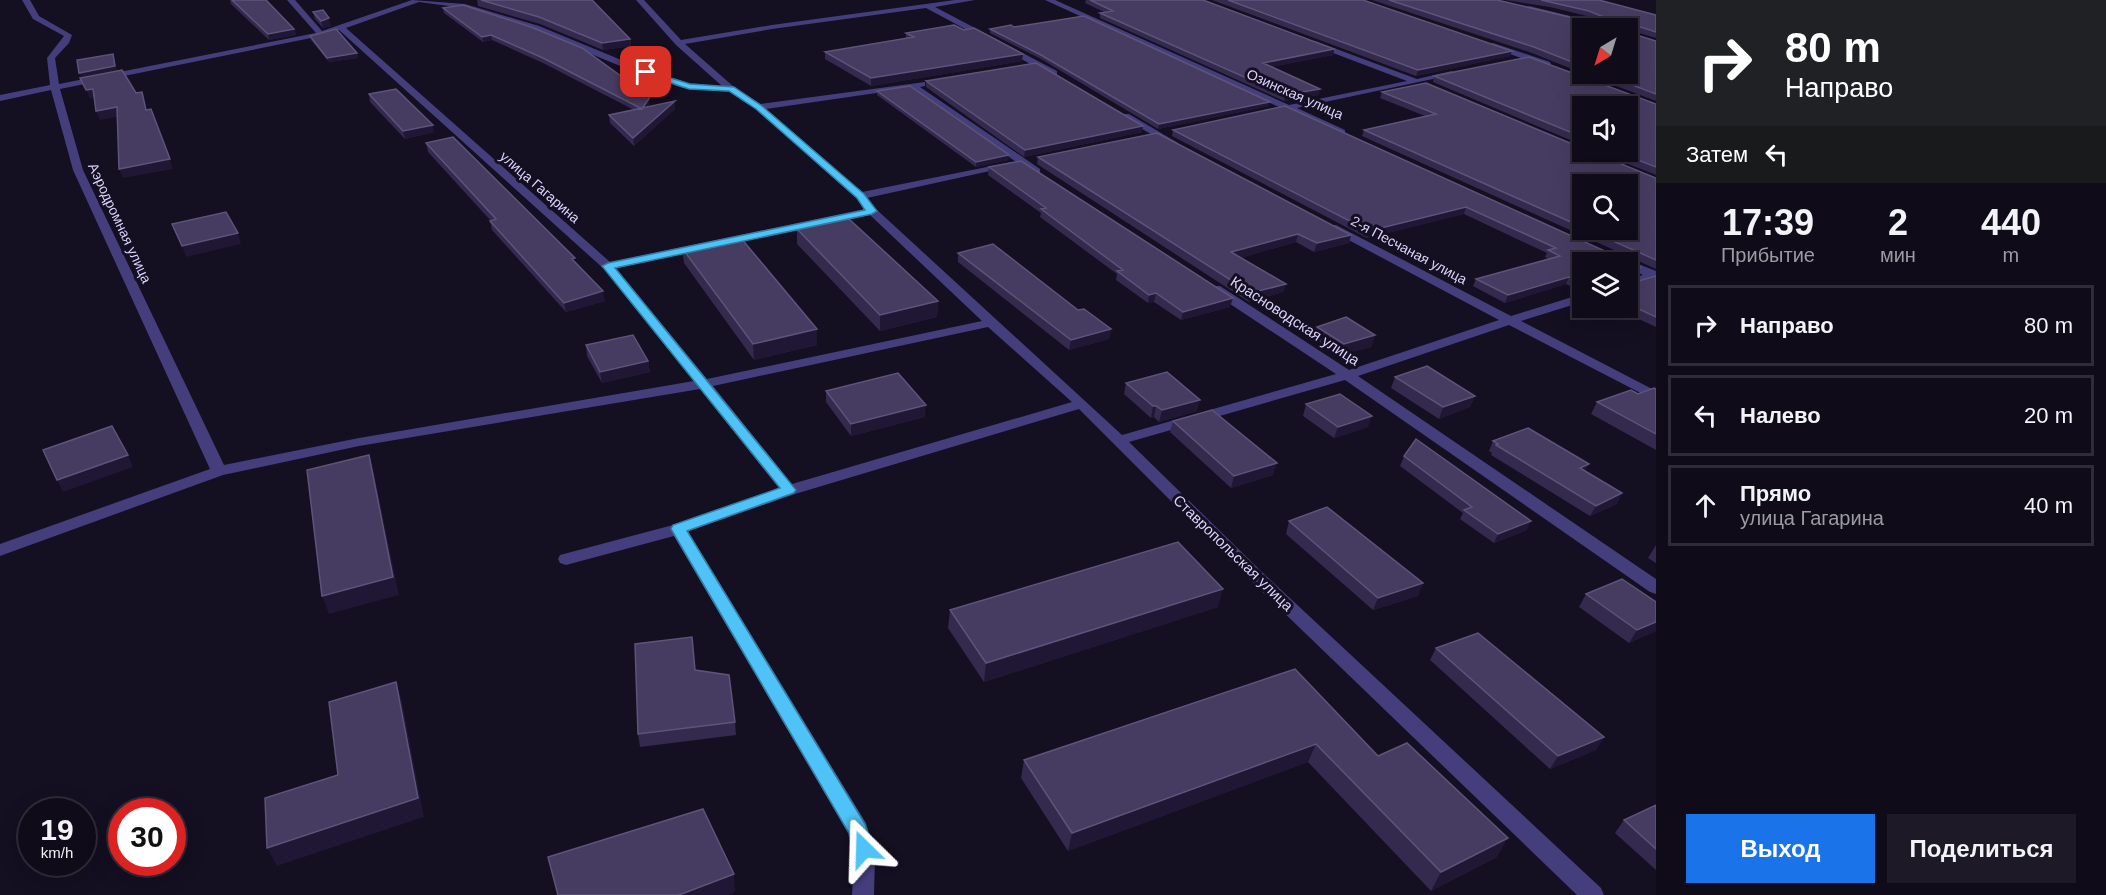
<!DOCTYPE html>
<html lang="ru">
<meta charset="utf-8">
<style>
:root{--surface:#0f0b19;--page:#1d1926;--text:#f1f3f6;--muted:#9b9ba2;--line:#2f2b38;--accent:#1a73e8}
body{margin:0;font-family:Arial,sans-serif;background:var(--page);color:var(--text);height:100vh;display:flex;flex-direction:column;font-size:22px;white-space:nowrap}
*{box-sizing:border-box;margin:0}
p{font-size:20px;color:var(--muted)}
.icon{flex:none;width:33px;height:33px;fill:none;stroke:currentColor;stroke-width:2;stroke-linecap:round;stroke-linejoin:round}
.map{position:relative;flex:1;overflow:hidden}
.details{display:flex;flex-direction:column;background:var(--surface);width:450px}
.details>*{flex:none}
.hud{background:#202124;color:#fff;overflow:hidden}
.needle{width:39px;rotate:218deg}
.buttons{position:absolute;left:1572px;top:18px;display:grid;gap:12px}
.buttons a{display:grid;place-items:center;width:66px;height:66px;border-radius:0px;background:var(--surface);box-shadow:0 6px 24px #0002,0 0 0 2px var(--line);font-size:30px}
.speed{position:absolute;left:18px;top:798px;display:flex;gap:12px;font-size:30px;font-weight:700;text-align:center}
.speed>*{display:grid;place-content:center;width:78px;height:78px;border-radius:50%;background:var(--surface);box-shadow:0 6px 24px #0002,0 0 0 2px var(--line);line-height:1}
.speed small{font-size:15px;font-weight:400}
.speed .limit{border:9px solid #d22;background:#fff;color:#111}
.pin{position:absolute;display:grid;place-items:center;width:51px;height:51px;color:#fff;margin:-26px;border-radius:12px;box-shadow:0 3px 9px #0006}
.me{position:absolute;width:66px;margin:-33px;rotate:338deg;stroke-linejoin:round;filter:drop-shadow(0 0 4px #0008)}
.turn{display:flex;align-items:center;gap:21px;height:126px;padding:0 30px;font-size:27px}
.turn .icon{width:78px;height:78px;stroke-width:2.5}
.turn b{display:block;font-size:42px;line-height:51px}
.then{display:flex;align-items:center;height:57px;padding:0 30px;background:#0003;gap:12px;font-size:22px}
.eta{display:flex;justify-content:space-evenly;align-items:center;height:102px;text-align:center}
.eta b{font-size:36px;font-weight:700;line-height:42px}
.button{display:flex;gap:12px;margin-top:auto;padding:12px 30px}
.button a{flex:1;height:69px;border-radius:0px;background:var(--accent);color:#fff;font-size:24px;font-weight:700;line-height:69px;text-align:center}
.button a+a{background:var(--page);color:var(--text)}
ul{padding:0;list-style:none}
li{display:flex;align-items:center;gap:18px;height:81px;margin:0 12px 9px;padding:0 18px;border:3px solid var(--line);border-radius:0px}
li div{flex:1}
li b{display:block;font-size:22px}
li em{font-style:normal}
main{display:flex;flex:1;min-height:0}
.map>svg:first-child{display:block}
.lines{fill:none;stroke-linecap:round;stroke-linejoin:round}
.minor{fill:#453e7d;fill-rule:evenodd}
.wall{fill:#342a4e;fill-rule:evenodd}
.shaded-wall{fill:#1f1734}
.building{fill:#463c61;stroke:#5d5479;stroke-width:1.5}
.route{fill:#4fc3f7;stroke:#337fa1;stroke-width:1.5}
.labels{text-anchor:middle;stroke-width:6;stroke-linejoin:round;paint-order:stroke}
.far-street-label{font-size:14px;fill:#dbd3fc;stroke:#140f21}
.street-label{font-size:15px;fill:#dbd3fc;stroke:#140f21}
</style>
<main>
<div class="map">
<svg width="1656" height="895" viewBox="0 0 1656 895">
<rect width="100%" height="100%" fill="#140f21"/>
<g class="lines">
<path class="minor" d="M 22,0 L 30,0 L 39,16 L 72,35 L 69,43 L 55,58 L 59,84 L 316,33 L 287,0 L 295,0 L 322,31 L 412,0 L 465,4 L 539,26 L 631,64 L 687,83 L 722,86 L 676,45 L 636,0 L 644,0 L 681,40 L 772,25 L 955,0 L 975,0 L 935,7 L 1057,71 L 1057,75 L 1051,75 L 926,8 L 772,29 L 685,44 L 734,87 L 761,104 L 925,82 L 925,86 L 920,87 L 1040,169 L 1040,173 L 1032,173 L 911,88 L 766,109 L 862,192 L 1012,162 L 1012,166 L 1008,167 L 867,198 L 876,209 L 1122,435 L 1336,374 L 1212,292 L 1212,286 L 1220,286 L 1349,370 L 1499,320 L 1328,229 L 1328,225 L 1336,225 L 1511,316 L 1582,294 L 1582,302 L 1521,321 L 1656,391 L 1656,401 L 1509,325 L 1358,376 L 1656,579 L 1656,594 L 1650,592 L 1345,380 L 1129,442 L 1262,572 L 1601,888 L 1604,895 L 1577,895 L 1250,580 L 1079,409 L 795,494 L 688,531 L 866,823 L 875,855 L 874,895 L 852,895 L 854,862 L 848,833 L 674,536 L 566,565 L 560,563 L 558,559 L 560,555 L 673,525 L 779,488 L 700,389 L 359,446 L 223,475 L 0,556 L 0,544 L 210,469 L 73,170 L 51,90 L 0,101 L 0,95 L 50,85 L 47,58 L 64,36 L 33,19 ZM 419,2 L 464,8 L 533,30 L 625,68 L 683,88 L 729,92 L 756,109 L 856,198 L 865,209 L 610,262 L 346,28 ZM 339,30 L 604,269 L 694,381 L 359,438 L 224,465 L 83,170 L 60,89 L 321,36 ZM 870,215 L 982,321 L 707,379 L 616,268 ZM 988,327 L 1072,402 L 792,484 L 713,386 Z
M 1045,0 L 1055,0 L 1289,105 L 1407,81 L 1312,45 L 1311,43 L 1315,41 L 1417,79 L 1452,71 L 1456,74 L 1297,108 L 1345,130 L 1345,134 L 1342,135 L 1287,111 L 1264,114 L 1264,110 L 1279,107 Z
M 1529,6 L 1611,26 L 1612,28 L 1601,28 L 1526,10 Z
M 1493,43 L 1550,62 L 1551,64 L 1544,66 L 1490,47 L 1489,45 Z
M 1123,114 L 1129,114 L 1178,143 L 1170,145 L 1123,118 Z
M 1628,260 L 1656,271 L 1656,281 L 1628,288 L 1628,280 L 1643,275 L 1628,268 L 1628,262 L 1623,262 Z"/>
</g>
<path class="wall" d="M 230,0 L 266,0 L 294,29 L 296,35 L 269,40 L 231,4 Z
M 477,0 L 592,0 L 630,39 L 631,46 L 603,50 L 540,24 L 478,6 Z
M 1086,0 L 1203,0 L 1334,49 L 1333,55 L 1271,67 L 1320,89 L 1318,95 L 1284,101 L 1100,18 L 1100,13 L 1104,12 L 1085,3 Z
M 1212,0 L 1363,0 L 1510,56 L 1416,76 Z
M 1372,0 L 1497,0 L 1603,25 L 1608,25 L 1587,16 L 1550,7 L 1505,0 L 1599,0 L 1656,15 L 1656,38 L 1629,30 L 1630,33 L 1656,41 L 1656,101 L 1585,74 L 1628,74 L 1582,28 L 1582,73 L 1532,53 Z
M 443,8 L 650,97 L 650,102 L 647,107 L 675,109 L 634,146 L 610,123 L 609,115 L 634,110 L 543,63 L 492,40 L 483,42 L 444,13 Z
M 313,12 L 331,26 L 323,28 L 315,19 Z
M 1014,27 L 1269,106 L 1158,129 L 1041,59 L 990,33 L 990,29 Z
M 964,30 L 1022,61 L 871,86 L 825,59 L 825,52 L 906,38 L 906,33 Z
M 310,36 L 357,53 L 358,58 L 329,62 L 311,40 Z
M 1434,76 L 1656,104 L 1656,175 L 1598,152 L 1628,152 L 1582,106 L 1582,145 L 1433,82 Z
M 926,81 L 1142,132 L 1024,157 L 926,87 Z
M 877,91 L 1009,155 L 1008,160 L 976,167 L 877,95 Z
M 1382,92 L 1656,178 L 1656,269 L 1362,136 L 1364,130 L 1425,116 L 1380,98 ZM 1582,184 L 1628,230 L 1582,230 Z
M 369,94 L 434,132 L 405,139 L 370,102 Z
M 1285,106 L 1630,263 L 1637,275 L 1629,278 L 1629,281 L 1632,283 L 1656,276 L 1656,327 L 1615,308 L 1628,308 L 1628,262 L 1582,262 L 1582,292 L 1566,284 L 1505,303 L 1473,286 L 1476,279 L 1548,259 L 1545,257 L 1547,253 L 1464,214 L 1367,238 L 1172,136 L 1173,130 Z
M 426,143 L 605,301 L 566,312 L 492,230 L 490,221 L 491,221 L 428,152 Z
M 1038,157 L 1351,235 L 1349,243 L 1314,252 L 1296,242 L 1240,258 L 1286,284 L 1283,292 L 1249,302 L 1037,164 Z
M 989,167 L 1230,307 L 1181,320 L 1154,302 L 1148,303 L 1116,280 L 1117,274 L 1040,217 L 1041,213 L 988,175 Z
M 797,229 L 938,301 L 937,317 L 880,331 L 797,244 Z
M 682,248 L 817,345 L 754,360 L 684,263 Z
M 958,253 L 1078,310 L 1111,329 L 1109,339 L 1069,350 L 958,262 Z
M 1317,327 L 1375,335 L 1371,347 L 1340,355 L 1313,338 Z
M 586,345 L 648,361 L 650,372 L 602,383 L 587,356 Z
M 1395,377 L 1475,396 L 1470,407 L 1439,419 L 1391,388 Z
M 1126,383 L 1197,411 L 1159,422 L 1154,417 L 1151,418 L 1124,394 Z
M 1656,389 L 1656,450 L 1591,414 L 1597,402 L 1638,394 Z
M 826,391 L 925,417 L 851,436 L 826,402 Z
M 1306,404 L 1368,427 L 1334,438 L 1303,416 Z
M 1173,421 L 1273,475 L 1231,488 L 1170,432 Z
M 1493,441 L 1586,472 L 1617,504 L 1590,516 L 1491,455 L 1492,453 L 1489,451 Z
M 1404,456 L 1527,530 L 1494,543 L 1460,519 L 1463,513 L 1400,466 Z
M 1289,521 L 1423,583 L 1418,596 L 1373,610 L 1286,534 Z
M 1656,545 L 1656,563 L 1648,558 Z
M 1586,594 L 1656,602 L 1656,631 L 1629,643 L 1579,607 Z
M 1218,607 L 984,682 L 948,628 L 950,610 Z
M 1436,648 L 1604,737 L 1596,750 L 1550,769 L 1430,660 Z
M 1295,669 L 1378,756 L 1497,857 L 1431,891 L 1308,762 L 1068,851 L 1021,778 L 1024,760 Z
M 695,670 L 735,722 L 736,735 L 640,747 L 638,734 Z
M 1656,805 L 1656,870 L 1615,833 L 1624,820 Z"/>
<path class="shaded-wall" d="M 329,18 L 331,26 L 323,28 L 321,21 Z
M 294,29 L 296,35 L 269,40 L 268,34 Z
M 491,35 L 492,40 L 483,42 L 482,37 Z
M 630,39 L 631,46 L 603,50 L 602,43 Z
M 1334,49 L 1333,55 L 1261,69 L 1263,63 Z
M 1512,51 L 1510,56 L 1416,76 L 1418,70 Z
M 357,53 L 358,58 L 329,62 L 327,58 Z
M 113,54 L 117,70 L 81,77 L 79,73 Z
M 1023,54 L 1022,61 L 871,86 L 871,78 Z
M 93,89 L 96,97 L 90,99 L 86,90 Z
M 1320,89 L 1318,95 L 1284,101 L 1285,95 Z
M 650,97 L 650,102 L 642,115 L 642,109 Z
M 675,101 L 675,109 L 634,146 L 633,138 Z
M 1270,102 L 1269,106 L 1158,129 L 1159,124 Z
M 117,107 L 121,116 L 100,120 L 96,111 Z
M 433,125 L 434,132 L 405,139 L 403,131 Z
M 1143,126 L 1142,132 L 1024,157 L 1025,150 Z
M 1009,155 L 1008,160 L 976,167 L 976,162 Z
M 170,159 L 173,169 L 123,178 L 119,169 Z
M 1466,207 L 1464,214 L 1367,238 L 1369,231 Z
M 238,233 L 241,244 L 186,257 L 182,246 Z
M 1298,234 L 1296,242 L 1229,261 L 1231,252 Z
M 1351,235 L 1349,243 L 1314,252 L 1317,243 Z
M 1640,267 L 1637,275 L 1628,278 L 1630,271 Z
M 1569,277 L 1566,284 L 1505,303 L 1508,295 Z
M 1286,284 L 1283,292 L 1249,302 L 1251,293 Z
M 603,291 L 605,301 L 566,312 L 564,303 Z
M 1156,293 L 1154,302 L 1148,303 L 1149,295 Z
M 1233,298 L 1230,307 L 1181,320 L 1183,312 Z
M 938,301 L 937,317 L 880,331 L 880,315 Z
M 817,329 L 817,345 L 754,360 L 753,344 Z
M 1111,329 L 1109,339 L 1069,350 L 1071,340 Z
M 1375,335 L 1371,347 L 1340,355 L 1344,344 Z
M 648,361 L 650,372 L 602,383 L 600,372 Z
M 1475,396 L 1470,407 L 1439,419 L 1443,407 Z
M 1200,400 L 1197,411 L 1159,422 L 1162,410 Z
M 926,405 L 925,417 L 851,436 L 851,424 Z
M 1153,406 L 1156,406 L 1154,417 L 1151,418 Z
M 1372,416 L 1368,427 L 1334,438 L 1338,427 Z
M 128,455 L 133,467 L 63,492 L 57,480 Z
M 369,455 L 374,473 L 399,595 L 329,614 L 322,596 Z
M 1277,463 L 1273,475 L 1231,488 L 1234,476 Z
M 1589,464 L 1584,474 L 1580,468 Z
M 1622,493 L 1617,504 L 1590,516 L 1596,506 Z
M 1531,521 L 1527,530 L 1494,543 L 1498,534 Z
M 1423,583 L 1418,596 L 1373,610 L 1378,598 Z
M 1223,589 L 1218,607 L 984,682 L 986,663 Z
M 1656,622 L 1656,631 L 1629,643 L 1637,630 Z
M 396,682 L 402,701 L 424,817 L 277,866 L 267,848 L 418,798 Z
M 1604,737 L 1596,750 L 1550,769 L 1558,756 Z
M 1316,744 L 1308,762 L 1068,851 L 1072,833 Z
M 1508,838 L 1497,857 L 1431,891 L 1441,872 Z
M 734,874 L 735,892 L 728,895 L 679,895 Z"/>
<path class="building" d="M 232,0 L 266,0 L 294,29 L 268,34 Z
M 481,0 L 592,0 L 630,39 L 602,43 L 539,17 Z
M 1090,0 L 1203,0 L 1334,49 L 1263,63 L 1320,89 L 1285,95 L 1100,13 L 1113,11 Z
M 1228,0 L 1363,0 L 1512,51 L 1418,70 Z
M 1389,0 L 1497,0 L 1603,25 L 1614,25 L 1616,22 L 1589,11 L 1541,0 L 1599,0 L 1656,15 L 1656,32 L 1631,24 L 1628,27 L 1630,33 L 1656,41 L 1656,94 L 1603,74 L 1628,74 L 1628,28 L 1582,28 L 1582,66 L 1534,47 Z
M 463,5 L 531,27 L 582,48 L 650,97 L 642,109 L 543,58 L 491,35 L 482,37 L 443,8 Z
M 323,10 L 329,18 L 321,21 L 313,12 Z
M 1084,16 L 1270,102 L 1159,124 L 1041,55 L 990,29 L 1011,25 L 1014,27 Z
M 954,25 L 964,30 L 974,28 L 1023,54 L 871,78 L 825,52 L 914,37 L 906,33 Z
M 336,29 L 357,53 L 327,58 L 310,36 Z
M 113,54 L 115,66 L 79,73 L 77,60 Z
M 1529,57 L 1656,104 L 1656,167 L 1617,152 L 1628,152 L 1628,106 L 1582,106 L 1582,137 L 1434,76 Z
M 1036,63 L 1143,126 L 1025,150 L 926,81 Z
M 122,70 L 136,93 L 142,92 L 146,110 L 151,109 L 170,159 L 119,169 L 117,107 L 96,111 L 93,89 L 86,90 L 80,78 Z
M 1426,83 L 1582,148 L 1582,152 L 1592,152 L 1656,178 L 1656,260 L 1588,230 L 1628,230 L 1628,184 L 1582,184 L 1582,227 L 1364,130 L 1436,114 L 1382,92 Z
M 910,86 L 1009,155 L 976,162 L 877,91 Z
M 396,89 L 433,125 L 403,131 L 369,94 Z
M 675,101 L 633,138 L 609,115 Z
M 1285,106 L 1618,257 L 1629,257 L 1630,263 L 1640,267 L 1630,271 L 1629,281 L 1632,283 L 1656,276 L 1656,317 L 1628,304 L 1628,262 L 1582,262 L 1582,283 L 1569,277 L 1508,295 L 1476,279 L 1560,256 L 1548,250 L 1556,248 L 1466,207 L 1369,231 L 1173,130 Z
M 1157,133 L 1351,235 L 1317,243 L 1298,234 L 1231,252 L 1286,284 L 1251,293 L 1038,157 Z
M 453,137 L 575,258 L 572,259 L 603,291 L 564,303 L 490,221 L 496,219 L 426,143 Z
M 1021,161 L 1233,298 L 1183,312 L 1156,293 L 1149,295 L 1117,271 L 1123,270 L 1041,209 L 1046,208 L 989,167 Z
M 226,212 L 238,233 L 182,246 L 172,224 Z
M 849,219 L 938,301 L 880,315 L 797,229 Z
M 740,237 L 817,329 L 753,344 L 682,248 Z
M 993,244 L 1078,310 L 1084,309 L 1111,329 L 1071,340 L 958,253 Z
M 1346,317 L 1375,335 L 1344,344 L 1317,327 Z
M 633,335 L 648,361 L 600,372 L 586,345 Z
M 1427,366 L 1475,396 L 1443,407 L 1395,377 Z
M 1167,372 L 1200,400 L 1162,410 L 1156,406 L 1153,406 L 1126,383 Z
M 898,373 L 926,405 L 851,424 L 826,391 Z
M 1654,388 L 1656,389 L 1656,434 L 1597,402 L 1631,390 L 1638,394 Z
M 1340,394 L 1372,416 L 1338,427 L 1306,404 Z
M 1212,410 L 1277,463 L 1234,476 L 1173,421 Z
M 112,426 L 128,455 L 57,480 L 43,450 Z
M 1528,428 L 1589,464 L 1580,468 L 1622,493 L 1596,506 L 1496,445 L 1498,444 L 1493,441 Z
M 1416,439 L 1531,521 L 1498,534 L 1464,510 L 1472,507 L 1404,456 Z
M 369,455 L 393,577 L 322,596 L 307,470 Z
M 1327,507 L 1423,583 L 1378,598 L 1289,521 Z
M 1178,542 L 1223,589 L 986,663 L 950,610 Z
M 1622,579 L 1656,602 L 1656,622 L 1637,630 L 1586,594 Z
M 1478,633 L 1604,737 L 1558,756 L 1436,648 Z
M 692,637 L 695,670 L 729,675 L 735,722 L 638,734 L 635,644 Z
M 1295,669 L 1378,756 L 1407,743 L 1508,838 L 1441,872 L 1316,744 L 1072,833 L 1024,760 Z
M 396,682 L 418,798 L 267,848 L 265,798 L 338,775 L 329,702 Z
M 1656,805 L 1656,849 L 1624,820 Z
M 703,809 L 734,874 L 679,895 L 558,895 L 548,857 Z"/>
<path class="route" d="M 646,70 L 690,84 L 734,87 L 762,106 L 864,194 L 877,211 L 872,214 L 615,268 L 796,490 L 794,493 L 687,531 L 865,824 L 874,849 L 871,855 L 864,858 L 857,855 L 849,833 L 671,529 L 673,525 L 780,488 L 602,266 L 608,263 L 865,210 L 857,198 L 756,109 L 729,91 L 689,89 L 643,74 L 643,71 Z"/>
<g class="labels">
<g class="far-street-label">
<text transform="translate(1295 94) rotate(24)" y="5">Озинская улица</text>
<text transform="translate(540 187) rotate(41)" y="5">улица Гагарина</text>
<text transform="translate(120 223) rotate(65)" y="5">Аэродромная улица</text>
<text transform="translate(1409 250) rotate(28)" y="5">2-я Песчаная улица</text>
</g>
<g class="street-label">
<text transform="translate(1295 321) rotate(33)" y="5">Красноводская улица</text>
<text transform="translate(1233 553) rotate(44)" y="5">Ставропольская улица</text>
</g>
</g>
</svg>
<div class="buttons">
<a><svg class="needle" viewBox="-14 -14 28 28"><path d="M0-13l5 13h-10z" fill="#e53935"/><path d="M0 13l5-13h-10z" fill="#9b9ba2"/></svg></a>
<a><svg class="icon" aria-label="sound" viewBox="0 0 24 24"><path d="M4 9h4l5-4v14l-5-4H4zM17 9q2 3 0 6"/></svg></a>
<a><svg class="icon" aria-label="search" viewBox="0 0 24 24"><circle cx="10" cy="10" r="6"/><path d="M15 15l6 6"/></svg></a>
<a><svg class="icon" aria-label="layers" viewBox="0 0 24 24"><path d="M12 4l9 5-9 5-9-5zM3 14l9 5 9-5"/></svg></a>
</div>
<div class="speed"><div>19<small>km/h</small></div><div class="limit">30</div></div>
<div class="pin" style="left:646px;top:72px;background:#d93025"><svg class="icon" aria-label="arrive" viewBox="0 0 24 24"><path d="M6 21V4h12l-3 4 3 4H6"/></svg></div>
<svg class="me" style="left:864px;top:849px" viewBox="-20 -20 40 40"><path d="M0-17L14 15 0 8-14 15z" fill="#4fc3f7" stroke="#fff" stroke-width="4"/></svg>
</div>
<section class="details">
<div class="hud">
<div class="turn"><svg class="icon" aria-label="right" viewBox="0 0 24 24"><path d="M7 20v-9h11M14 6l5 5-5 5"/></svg><div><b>80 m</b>Направо</div></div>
<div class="then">Затем<svg class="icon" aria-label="left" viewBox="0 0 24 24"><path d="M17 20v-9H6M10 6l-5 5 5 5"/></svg></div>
</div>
<div class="eta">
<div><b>17:39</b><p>Прибытие</p></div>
<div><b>2</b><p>мин</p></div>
<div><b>440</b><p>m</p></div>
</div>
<ul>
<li><svg class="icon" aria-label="right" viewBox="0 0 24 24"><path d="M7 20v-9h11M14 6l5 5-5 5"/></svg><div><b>Направо</b></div><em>80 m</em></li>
<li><svg class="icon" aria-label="left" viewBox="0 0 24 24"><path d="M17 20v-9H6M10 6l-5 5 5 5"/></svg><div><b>Налево</b></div><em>20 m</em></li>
<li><svg class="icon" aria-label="ahead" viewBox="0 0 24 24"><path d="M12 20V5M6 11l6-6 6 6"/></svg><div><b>Прямо</b><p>улица Гагарина</p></div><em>40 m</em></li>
</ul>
<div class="button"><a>Выход</a><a>Поделиться</a></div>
</section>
</main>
